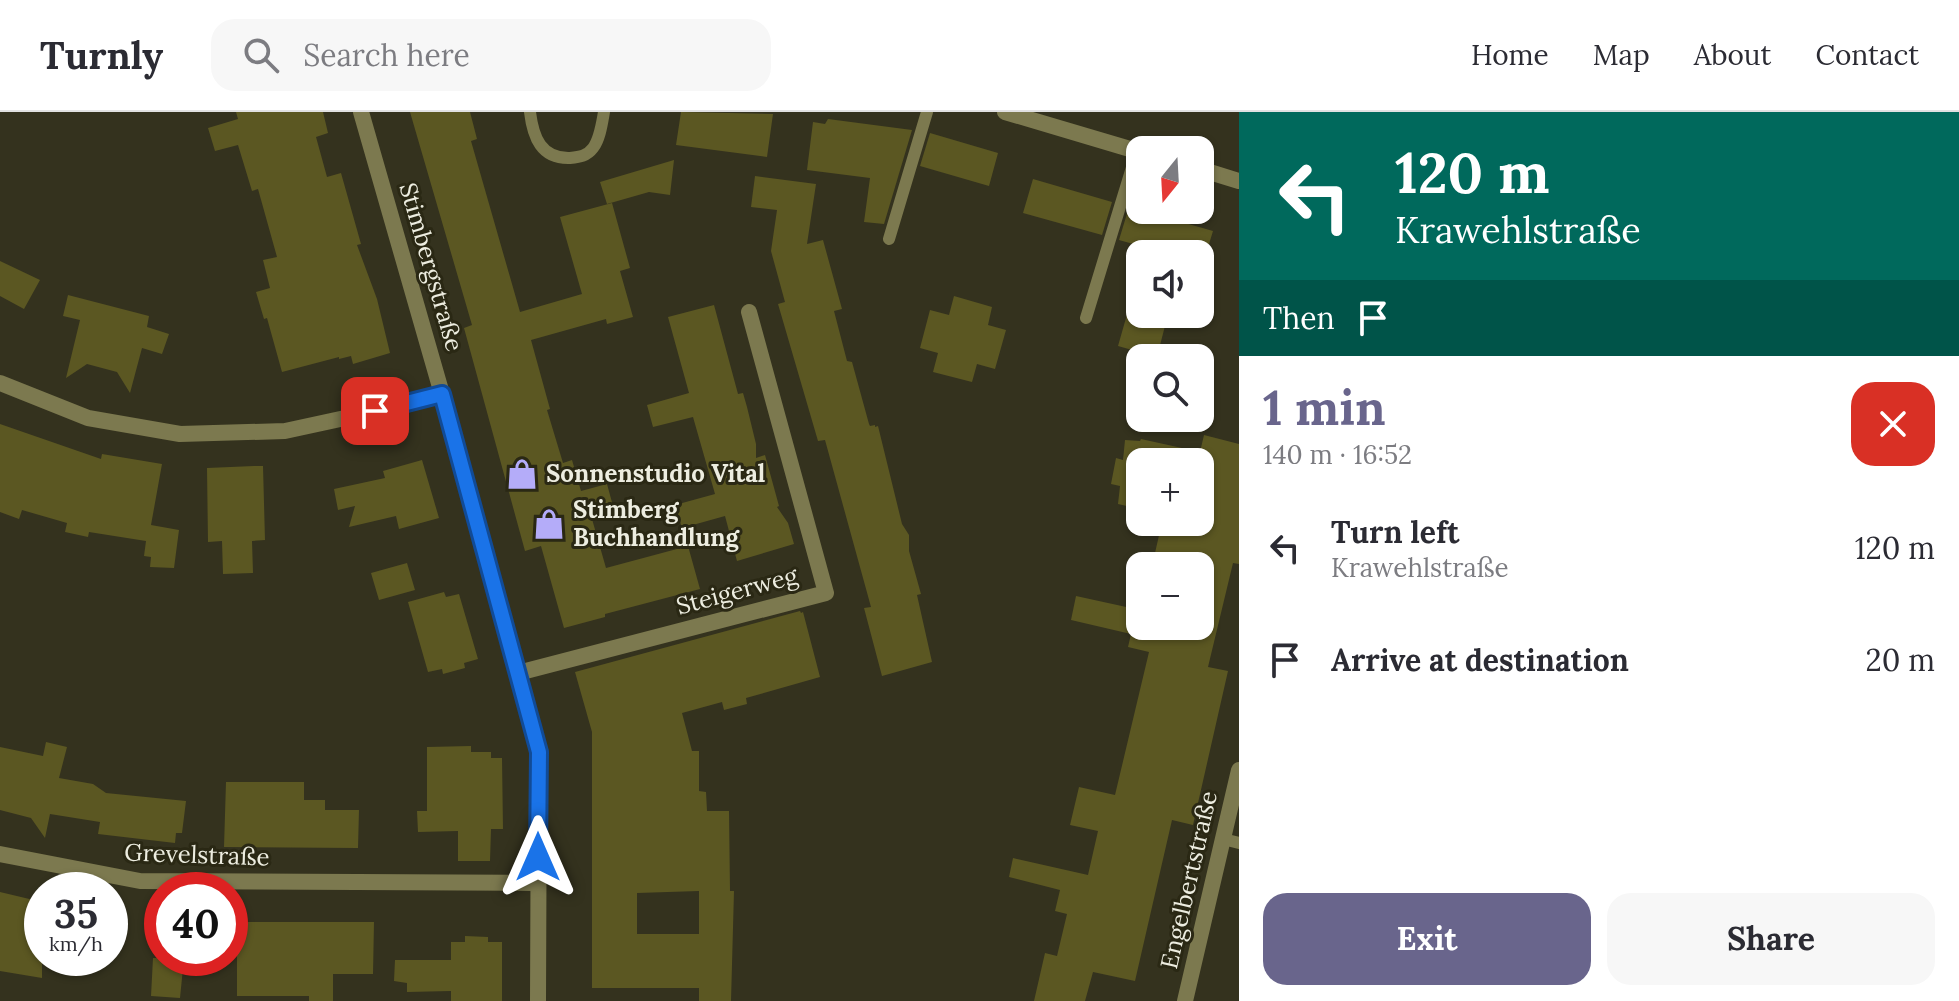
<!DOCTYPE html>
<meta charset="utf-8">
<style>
:root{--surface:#fff;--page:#f7f7f7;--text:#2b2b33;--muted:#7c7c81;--line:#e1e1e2;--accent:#69658c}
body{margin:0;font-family:Lora,serif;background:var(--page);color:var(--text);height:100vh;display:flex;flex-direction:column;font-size:30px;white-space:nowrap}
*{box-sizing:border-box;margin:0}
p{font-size:26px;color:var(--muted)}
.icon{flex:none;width:44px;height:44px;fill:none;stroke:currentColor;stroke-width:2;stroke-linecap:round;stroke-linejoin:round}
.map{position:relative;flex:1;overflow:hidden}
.panel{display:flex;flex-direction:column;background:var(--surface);width:720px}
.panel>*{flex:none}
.top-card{background:#00695c;color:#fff;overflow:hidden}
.needle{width:52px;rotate:198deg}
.controls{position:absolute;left:1126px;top:24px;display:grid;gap:16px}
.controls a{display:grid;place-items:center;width:88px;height:88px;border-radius:16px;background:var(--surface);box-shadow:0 2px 6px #0004;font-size:40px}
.speed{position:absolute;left:24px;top:760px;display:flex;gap:16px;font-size:40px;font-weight:700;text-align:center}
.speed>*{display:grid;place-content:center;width:104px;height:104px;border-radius:50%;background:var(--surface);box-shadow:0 2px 6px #0004;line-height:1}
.speed small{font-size:20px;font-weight:400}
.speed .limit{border:12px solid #d22;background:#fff;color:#111}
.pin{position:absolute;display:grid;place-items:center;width:68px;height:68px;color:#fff;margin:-34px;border-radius:16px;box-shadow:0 4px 12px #0006}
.me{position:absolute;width:88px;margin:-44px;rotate:0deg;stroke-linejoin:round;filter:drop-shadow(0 0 6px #0008)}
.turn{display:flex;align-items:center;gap:28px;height:168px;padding:0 24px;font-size:36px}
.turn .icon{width:104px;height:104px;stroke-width:2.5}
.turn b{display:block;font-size:56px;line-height:68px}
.then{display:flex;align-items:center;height:76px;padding:0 24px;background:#0003;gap:16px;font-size:30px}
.round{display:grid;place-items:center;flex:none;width:84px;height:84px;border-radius:24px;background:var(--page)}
.summary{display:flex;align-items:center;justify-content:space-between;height:136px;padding:0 24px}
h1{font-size:48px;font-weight:800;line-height:60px;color:var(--accent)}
.action{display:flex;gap:16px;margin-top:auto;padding:16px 24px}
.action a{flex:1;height:92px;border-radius:24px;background:var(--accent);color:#fff;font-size:32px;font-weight:800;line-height:92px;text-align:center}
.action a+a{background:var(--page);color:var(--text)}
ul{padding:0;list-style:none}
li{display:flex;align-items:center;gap:24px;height:112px;padding:0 24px}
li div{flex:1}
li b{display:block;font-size:30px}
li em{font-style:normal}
header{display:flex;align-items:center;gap:48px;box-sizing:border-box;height:112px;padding:0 40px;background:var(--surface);border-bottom:2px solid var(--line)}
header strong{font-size:38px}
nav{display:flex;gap:44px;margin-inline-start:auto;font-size:28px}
.search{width:560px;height:72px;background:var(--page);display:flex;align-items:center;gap:20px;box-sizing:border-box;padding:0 28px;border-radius:24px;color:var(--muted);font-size:30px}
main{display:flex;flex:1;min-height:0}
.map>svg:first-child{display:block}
.building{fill:#5b5722;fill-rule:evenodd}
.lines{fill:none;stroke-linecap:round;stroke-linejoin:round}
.service{stroke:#7c794f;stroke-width:12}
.minor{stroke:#7c794f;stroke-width:16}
.tertiary{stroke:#7c794f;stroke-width:16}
.route-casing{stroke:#114b97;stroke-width:20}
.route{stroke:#1a73e8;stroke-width:14}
.labels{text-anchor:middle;stroke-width:6;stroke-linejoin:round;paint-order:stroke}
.street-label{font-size:24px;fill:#edede0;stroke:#2a2814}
.poi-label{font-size:24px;font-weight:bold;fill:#edede0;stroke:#2a2814;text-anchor:start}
</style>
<header>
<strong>Turnly</strong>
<div class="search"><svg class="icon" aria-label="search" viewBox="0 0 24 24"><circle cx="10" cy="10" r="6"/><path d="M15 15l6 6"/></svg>Search here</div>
<nav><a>Home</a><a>Map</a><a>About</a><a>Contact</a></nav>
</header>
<main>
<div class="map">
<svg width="1239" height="889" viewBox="0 0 1239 889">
<rect width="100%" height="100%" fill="#34321e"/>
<path class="building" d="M 236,0 L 323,0 L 328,21 L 316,25 L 327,65 L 341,61 L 361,132 L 357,133 L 377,187 L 390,241 L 353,252 L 351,244 L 339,247 L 339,245 L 282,260 L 267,206 L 264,207 L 256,180 L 270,176 L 263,148 L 277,145 L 258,77 L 252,79 L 238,33 L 215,39 L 208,16 L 238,7 Z
M 410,0 L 470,0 L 477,27 L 471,29 L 520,200 L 582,182 L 560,105 L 612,91 L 630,156 L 620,159 L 633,205 L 607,212 L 606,207 L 531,228 L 550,297 L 547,298 L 563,351 L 572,348 L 581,379 L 607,372 L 613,394 L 590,400 L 606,456 L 688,434 L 700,477 L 605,502 L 605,505 L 564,516 L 541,434 L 525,439 L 464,216 L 472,213 Z
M 681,0 L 773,2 L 767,45 L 676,33 Z
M 828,7 L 912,18 L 884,112 L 864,110 L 870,66 L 807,58 L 813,10 L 825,12 Z
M 930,21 L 998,41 L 989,74 L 920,54 Z
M 674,48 L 670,83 L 649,80 L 607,92 L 600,70 Z
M 755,64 L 816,72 L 807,132 L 823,128 L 842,197 L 834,199 L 847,249 L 852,250 L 869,312 L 870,314 L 875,313 L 875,315 L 878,314 L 902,412 L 909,423 L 909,439 L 921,482 L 917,483 L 932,550 L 882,564 L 864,496 L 871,495 L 825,328 L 818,329 L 778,192 L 785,190 L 771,139 L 777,98 L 751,95 Z
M 1033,67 L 1112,90 L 1102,123 L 1023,101 Z
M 1129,95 L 1213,119 L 1206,142 L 1169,142 L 1119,128 Z
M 0,149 L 40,168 L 24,197 L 0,184 Z
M 68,183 L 149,204 L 147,215 L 169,222 L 162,242 L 142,236 L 130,281 L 117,260 L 87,252 L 66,266 L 80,208 L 63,204 Z
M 954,184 L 992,195 L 988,213 L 1006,218 L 995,257 L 977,252 L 972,270 L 933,260 L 938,241 L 920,236 L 930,198 L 949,203 Z
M 714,193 L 738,282 L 743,281 L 747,295 L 756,332 L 756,346 L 765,343 L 779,394 L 777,395 L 788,411 L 794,432 L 737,449 L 725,404 L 682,416 L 675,393 L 715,382 L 693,305 L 653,315 L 647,293 L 689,281 L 668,205 Z
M 1128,199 L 1166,210 L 1157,245 L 1118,234 Z
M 0,312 L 101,347 L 102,342 L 162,352 L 151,413 L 179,418 L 174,456 L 150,455 L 151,445 L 144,444 L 146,429 L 89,420 L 88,425 L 65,420 L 67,411 L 22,398 L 19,407 L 0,400 Z
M 1204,323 L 1239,332 L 1239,452 L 1233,451 L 1208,555 L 1228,559 L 1193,713 L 1172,708 L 1135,869 L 1093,860 L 1085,889 L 1034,889 L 1045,841 L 1057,844 L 1067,802 L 1055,799 L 1060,778 L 1009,765 L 1013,746 L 1088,763 L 1098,719 L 1070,713 L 1079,675 L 1115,683 L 1149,540 L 1128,535 L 1131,522 L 1071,508 L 1076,484 L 1140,498 L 1140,514 L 1200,514 L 1200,453 L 1155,441 L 1162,410 L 1200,410 L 1200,350 L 1140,350 L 1140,397 L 1118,392 L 1120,374 L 1111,372 L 1116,346 L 1123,348 L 1125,328 L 1140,329 L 1141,327 L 1200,340 Z
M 422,348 L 439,406 L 399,417 L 396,404 L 349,415 L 355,394 L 338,398 L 334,377 L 385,366 L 383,359 Z
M 254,354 L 263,354 L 265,428 L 252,429 L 253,461 L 223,462 L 222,429 L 208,430 L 207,356 Z
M 407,451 L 415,478 L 379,488 L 371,461 Z
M 444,480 L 446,485 L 459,482 L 478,547 L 464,551 L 465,556 L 443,562 L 442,557 L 428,560 L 408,490 Z
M 800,499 L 801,501 L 803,500 L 820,565 L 746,586 L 747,592 L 724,598 L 722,590 L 682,601 L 692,639 L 699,639 L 699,679 L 706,680 L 707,699 L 729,699 L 730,779 L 734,779 L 731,889 L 699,889 L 699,876 L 592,876 L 592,620 L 575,560 ZM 699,779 L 699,822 L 637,822 L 637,781 Z
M 46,630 L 67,635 L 59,666 L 93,672 L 106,681 L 186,689 L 182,721 L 176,721 L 175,731 L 98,722 L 100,710 L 50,702 L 45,726 L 31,706 L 0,698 L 0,635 L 43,644 Z
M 471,634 L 471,640 L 491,640 L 491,646 L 502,646 L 503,717 L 491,717 L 490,749 L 458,749 L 458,719 L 418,720 L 417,699 L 427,699 L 427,635 Z
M 226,670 L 304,670 L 304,688 L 325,688 L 325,698 L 359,698 L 358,736 L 224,735 Z
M 0,780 L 42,790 L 42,866 L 0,859 Z
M 237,810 L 374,810 L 373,862 L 333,862 L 333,889 L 309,889 L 309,884 L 237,884 Z
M 465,824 L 488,825 L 488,830 L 502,830 L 502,889 L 451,889 L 451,879 L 407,880 L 407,871 L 394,869 L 395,848 L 451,848 L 451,830 L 465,830 Z
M 153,846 L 184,846 L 180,886 L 151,884 Z"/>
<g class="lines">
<path class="service" d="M 530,0 C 533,25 541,47 570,46 C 580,45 587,44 593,36 C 600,27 602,11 604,0
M 889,127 L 927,0
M 1086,206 L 1137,39
M 1223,727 L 1239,731"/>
<path class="minor" d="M 1005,0 L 1140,40
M 1200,57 L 1239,69
M 0,271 L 88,306 L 180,322 L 285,319 L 405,293 L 442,282
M 518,561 L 826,481 L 749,200
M 0,742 L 140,769 L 538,771
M 1185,889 L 1239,658"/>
<path class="tertiary" d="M 361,0 L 442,282 L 539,640 L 538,889"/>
</g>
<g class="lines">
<defs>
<path id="route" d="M 375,299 L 442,282 L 539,640 L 538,745"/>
</defs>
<use href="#route" class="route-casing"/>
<use href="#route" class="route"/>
</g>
<defs>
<symbol id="shop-bare" viewBox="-9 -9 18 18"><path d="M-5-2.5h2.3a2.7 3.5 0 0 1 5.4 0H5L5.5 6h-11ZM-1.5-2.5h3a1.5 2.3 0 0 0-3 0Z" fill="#b4acf9" stroke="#2a2814" stroke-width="2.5" paint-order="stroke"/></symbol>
</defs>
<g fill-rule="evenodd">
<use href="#shop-bare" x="500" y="340" width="44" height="44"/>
<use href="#shop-bare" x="527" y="390" width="44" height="44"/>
</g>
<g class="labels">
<g class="street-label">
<text transform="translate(431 155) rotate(74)" y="8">Stimbergstraße</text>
<text transform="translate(737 479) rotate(-15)" y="8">Steigerweg</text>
<text transform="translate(197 743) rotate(2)" y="8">Grevelstraße</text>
<text transform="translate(1189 768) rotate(-77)" y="8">Engelbertstraße</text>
</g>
<g class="poi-label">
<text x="546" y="370">Sonnenstudio Vital</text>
<text x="573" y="406">Stimberg<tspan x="573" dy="28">Buchhandlung</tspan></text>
</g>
</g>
</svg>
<div class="controls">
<a><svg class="needle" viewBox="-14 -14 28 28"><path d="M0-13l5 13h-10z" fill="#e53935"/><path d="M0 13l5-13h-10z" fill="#7c7c81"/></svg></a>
<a><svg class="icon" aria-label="sound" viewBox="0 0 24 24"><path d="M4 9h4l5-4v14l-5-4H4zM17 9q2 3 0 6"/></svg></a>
<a><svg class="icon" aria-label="search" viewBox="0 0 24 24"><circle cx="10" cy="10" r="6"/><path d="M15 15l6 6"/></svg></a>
<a>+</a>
<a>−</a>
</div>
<div class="speed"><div>35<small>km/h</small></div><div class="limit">40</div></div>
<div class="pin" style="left:375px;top:299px;background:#d93025"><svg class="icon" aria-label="arrive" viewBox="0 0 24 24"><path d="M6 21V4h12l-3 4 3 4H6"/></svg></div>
<svg class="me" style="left:538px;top:745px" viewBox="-20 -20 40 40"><path d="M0-17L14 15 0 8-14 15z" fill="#1a73e8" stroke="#fff" stroke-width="4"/></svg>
</div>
<section class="panel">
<div class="top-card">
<div class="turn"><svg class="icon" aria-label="left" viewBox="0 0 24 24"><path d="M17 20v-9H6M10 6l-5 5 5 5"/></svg><div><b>120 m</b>Krawehlstraße</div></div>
<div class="then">Then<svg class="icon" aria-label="arrive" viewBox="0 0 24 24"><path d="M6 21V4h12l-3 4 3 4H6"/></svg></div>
</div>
<div class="summary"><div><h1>1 min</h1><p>140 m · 16:52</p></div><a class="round" style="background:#d93025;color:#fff"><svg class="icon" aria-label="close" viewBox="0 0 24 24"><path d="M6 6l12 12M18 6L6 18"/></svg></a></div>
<ul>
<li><svg class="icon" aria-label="left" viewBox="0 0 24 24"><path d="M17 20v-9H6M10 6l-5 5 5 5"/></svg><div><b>Turn left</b><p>Krawehlstraße</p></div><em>120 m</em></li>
<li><svg class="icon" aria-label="arrive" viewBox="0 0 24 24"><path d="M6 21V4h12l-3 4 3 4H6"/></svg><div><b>Arrive at destination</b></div><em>20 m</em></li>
</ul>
<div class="action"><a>Exit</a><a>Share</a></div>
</section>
</main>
